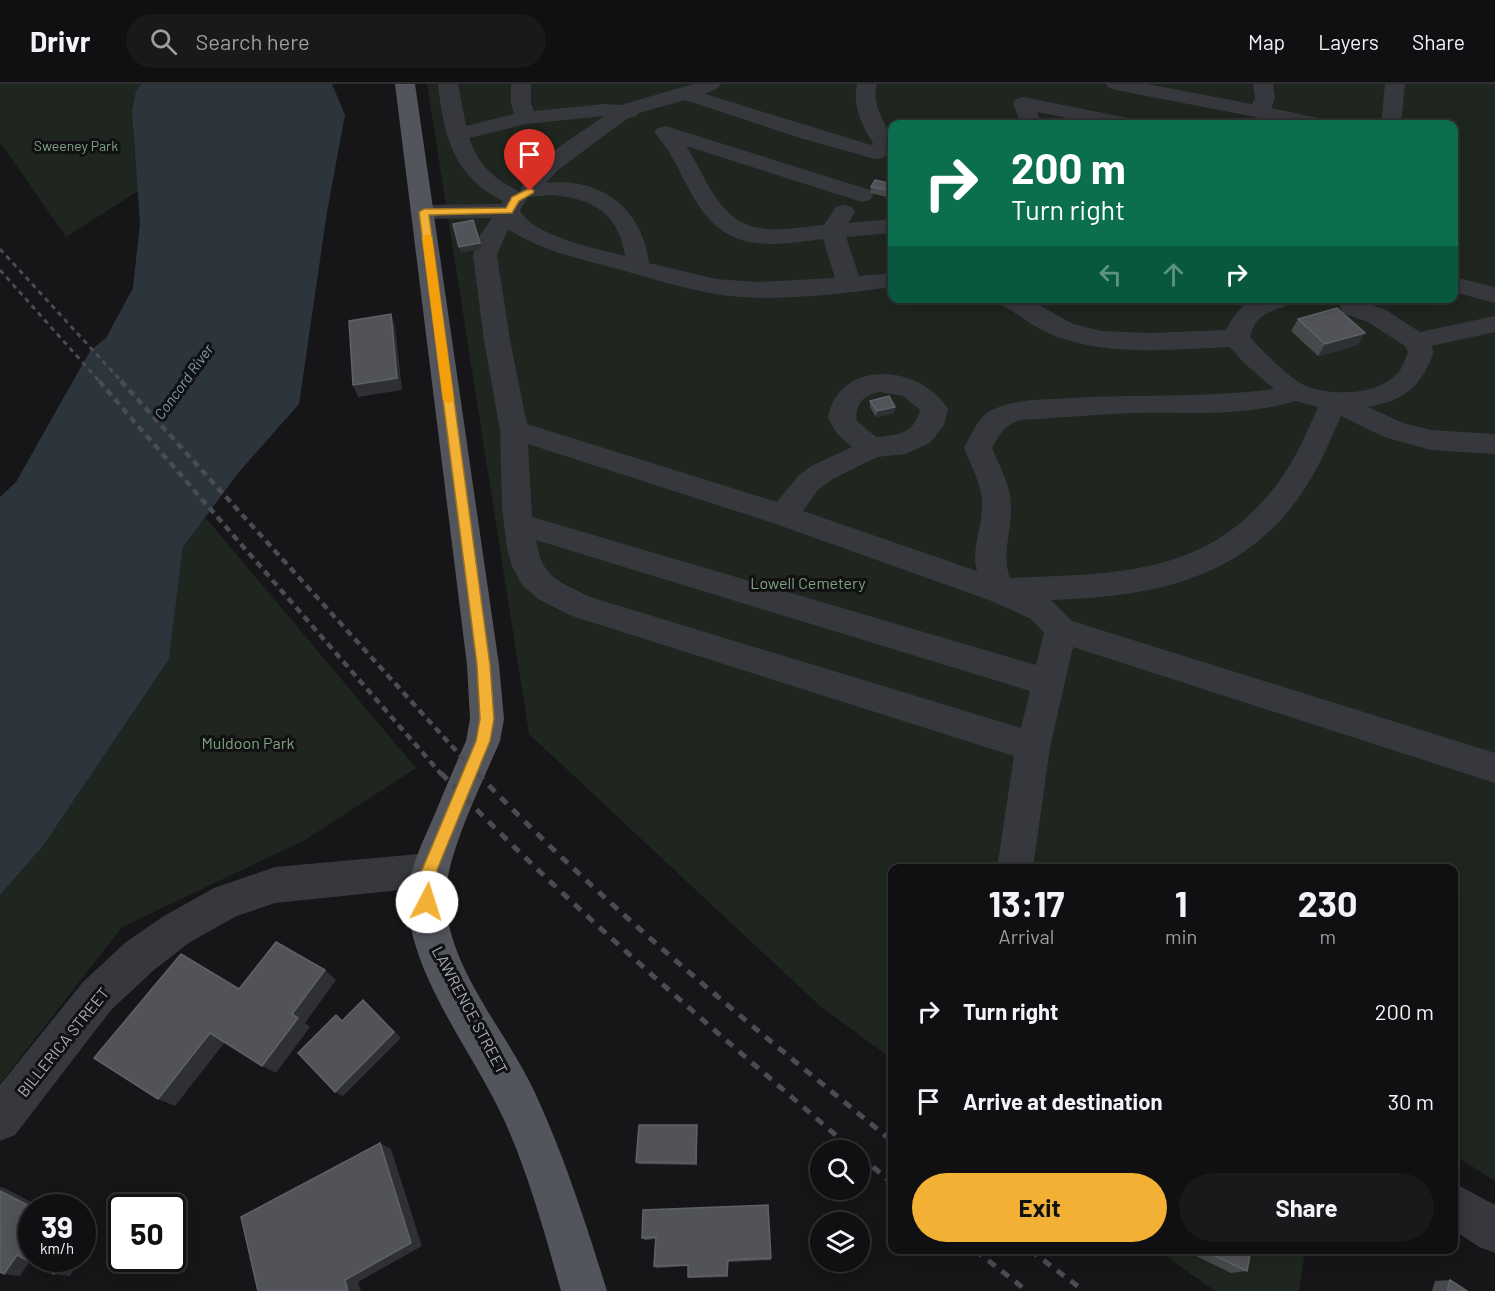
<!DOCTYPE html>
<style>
:root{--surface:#101012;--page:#19191b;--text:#f1f3f6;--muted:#9c9d9f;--line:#303032;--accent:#f2b134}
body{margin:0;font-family:Barlow,sans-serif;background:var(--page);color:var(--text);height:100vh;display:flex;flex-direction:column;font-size:22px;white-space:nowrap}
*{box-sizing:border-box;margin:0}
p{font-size:20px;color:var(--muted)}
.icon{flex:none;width:33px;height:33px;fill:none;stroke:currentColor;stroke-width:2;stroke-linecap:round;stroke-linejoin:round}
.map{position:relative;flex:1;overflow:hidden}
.drawer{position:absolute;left:888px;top:780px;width:570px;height:390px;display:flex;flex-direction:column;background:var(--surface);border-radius:12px;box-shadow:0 3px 15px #0003,0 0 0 2px var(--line)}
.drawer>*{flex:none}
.top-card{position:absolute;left:888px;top:36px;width:570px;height:183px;border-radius:12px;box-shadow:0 3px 15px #0003,0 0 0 2px var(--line);background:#0b6e4f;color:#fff;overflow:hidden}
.tools{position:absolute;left:810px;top:1056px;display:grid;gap:12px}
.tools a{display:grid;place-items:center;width:60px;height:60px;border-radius:50%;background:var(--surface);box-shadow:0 3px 15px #0003,0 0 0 2px var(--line);font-size:30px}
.speed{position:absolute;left:18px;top:1110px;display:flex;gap:12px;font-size:30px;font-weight:700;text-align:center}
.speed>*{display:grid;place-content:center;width:78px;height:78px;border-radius:50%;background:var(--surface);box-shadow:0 3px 15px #0003,0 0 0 2px var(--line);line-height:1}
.speed small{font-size:15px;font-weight:400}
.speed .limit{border:3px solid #111;border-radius:9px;background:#fff;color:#111}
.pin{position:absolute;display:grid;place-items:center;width:51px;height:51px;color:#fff;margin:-62px -26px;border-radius:50% 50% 50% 0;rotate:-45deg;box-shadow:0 0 6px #0007}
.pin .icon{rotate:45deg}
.me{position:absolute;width:66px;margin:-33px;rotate:5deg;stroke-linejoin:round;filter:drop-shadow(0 0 4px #0008)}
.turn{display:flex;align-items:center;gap:21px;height:126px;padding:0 24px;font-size:27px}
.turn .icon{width:78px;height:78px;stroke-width:2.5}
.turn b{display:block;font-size:42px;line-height:51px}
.lanes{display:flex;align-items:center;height:57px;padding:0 24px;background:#0003;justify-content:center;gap:30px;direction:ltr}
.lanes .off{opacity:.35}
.eta{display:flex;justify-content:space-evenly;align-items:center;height:102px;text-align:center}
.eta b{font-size:36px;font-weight:700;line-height:42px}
.primary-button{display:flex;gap:12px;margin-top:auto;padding:12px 24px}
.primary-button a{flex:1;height:69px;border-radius:36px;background:var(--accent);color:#111;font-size:24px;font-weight:700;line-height:69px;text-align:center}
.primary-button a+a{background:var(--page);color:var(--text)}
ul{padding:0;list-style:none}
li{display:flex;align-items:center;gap:18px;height:90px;padding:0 24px}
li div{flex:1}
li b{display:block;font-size:22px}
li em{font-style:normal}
header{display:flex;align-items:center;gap:36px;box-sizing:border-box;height:84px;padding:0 30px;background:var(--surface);border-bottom:2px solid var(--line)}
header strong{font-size:28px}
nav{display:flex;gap:33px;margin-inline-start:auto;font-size:21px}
.search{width:420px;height:54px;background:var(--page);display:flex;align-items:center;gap:15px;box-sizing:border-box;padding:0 21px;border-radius:33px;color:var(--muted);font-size:22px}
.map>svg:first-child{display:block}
.green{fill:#1e261f;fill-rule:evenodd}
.water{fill:#2c353c}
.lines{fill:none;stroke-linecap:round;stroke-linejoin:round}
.minor{fill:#37383d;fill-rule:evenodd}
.major{fill:#53555c;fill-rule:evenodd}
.rail-far2{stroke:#4a4c52;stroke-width:3;stroke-dasharray:5 4.5;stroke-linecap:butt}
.rail-far1{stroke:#4a4c52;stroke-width:4.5;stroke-dasharray:7 5;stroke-linecap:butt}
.rail{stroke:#4a4c52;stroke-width:5;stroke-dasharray:9 8;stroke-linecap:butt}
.wall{fill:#47494d}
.shaded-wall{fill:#2f3033}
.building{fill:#525359;stroke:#5f6168;stroke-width:1.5}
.route{fill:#f2b134;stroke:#9d7322;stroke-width:1.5}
.slow{fill:#f59e0b}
.labels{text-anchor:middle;stroke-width:6;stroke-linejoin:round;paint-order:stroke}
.far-park-label{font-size:14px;fill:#7fa381;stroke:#111113}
.far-water-label{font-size:15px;font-style:italic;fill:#7f9bb3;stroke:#111113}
.park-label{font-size:16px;fill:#7fa381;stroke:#111113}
.street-label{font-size:16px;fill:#a8adb8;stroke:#111113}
</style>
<header>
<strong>Drivr</strong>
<div class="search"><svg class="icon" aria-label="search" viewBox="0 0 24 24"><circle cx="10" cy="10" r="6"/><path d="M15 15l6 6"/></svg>Search here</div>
<nav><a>Map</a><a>Layers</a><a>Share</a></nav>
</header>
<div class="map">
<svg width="1495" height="1207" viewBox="0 0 1495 1207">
<rect width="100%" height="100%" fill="#161618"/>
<path class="green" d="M 0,0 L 141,0 C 126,21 137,81 138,107 L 66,153 L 0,58 Z
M 427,0 L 1495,0 L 1495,1097 L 1454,1071 L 1454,784 L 892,784 L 892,975 L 820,922 L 529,650 ZM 892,40 L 1454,40 L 1454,214 L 892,214 Z
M 205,433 L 416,684 L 305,756 L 122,843 L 0,1000 L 0,811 L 43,762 L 169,575 L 183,463 Z
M 1157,1166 L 1305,1166 L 1299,1207 L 1215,1207 Z"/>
<path class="water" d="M 141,0 L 332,0 L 345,31 L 327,128 L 299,320 L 239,388 L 183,463 L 169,575 L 43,762 L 0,811 L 0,413 L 16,398 L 90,267 L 106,254 L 133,204 L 140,139 L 132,28 L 136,7 Z"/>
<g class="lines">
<path class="minor" d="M 438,0 L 458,0 L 466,42 L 514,30 L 511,19 L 511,0 L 531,0 L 531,19 L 534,27 L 604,20 L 621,21 L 693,0 L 721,0 L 718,4 L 705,10 L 871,61 L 873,59 C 862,42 852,21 857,0 L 877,0 C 870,28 892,42 892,63 L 883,74 L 875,75 L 800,54 L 685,16 L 639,29 L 636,32 L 628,34 L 558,86 L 546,99 C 601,93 642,124 649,179 L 716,195 L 756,198 L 835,194 L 823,155 C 806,157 789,160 772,160 C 711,160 698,121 673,75 C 668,65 661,57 654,48 L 658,44 L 665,42 L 672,44 L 870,106 L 873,111 L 870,116 L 862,118 L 686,62 C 696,76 702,92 711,106 C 741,156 773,146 824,141 L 836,123 L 844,121 L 852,123 L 855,128 L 848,139 L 892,135 L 892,149 L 846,153 L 859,192 L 892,189 L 892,203 C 842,210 765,219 716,210 C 680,204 645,192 610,183 C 575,174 538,165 508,145 L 497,171 L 510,256 L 527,340 L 777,418 L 798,392 L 811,382 L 852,363 L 837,350 L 828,334 C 839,273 921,281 948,325 L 944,341 L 930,359 L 905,370 L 877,373 L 831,396 L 818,406 L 803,427 L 977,487 C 971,468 981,446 982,426 C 984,404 972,384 964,364 C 971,351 977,335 990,327 C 1014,314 1045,316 1072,314 C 1139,310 1208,314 1274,305 L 1244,279 L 1230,263 C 1173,265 1111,273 1055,252 C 1035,244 1018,230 999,219 L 996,214 L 1027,214 L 1073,240 L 1102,247 L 1149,249 L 1226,246 C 1244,210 1259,214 1295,214 C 1285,230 1258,220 1250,253 C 1261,266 1291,296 1306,302 C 1333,312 1377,312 1398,289 C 1403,283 1405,275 1408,268 L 1405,262 L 1368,238 L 1343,229 L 1340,223 L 1343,214 L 1367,214 L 1366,219 L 1386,226 L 1420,248 L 1495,232 L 1495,248 L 1431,262 L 1434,268 C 1420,303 1406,316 1368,323 L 1403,339 L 1431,346 L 1495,350 L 1495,370 L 1431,366 L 1384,353 L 1341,332 C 1329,359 1318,386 1301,410 C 1242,497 1149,513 1051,516 L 1072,537 L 1495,669 L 1495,699 L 1073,563 L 1050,663 L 1033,784 L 997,784 L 1014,672 L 569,531 L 538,515 L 522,501 L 512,482 L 507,465 L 502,423 L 500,346 L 484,256 L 473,171 L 479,153 L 492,134 L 424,135 L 416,133 L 413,128 L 416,123 L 424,121 L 501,120 L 503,117 C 453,92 444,52 438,0 ZM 604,32 C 580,50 526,79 520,108 C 495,96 478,81 469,54 L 526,40 ZM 551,111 C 592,114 619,129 625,172 C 598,165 532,152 520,126 L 527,115 L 526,113 ZM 880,308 L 903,312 L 918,324 L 920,326 C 914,350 898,351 876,353 L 857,337 C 854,321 864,310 880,308 ZM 1295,317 L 1318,323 C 1307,348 1296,374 1280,396 C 1210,493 1117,489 1010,494 C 1001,470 1012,447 1011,423 C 1011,402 1000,383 992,364 C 1000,350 1004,342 1020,336 C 1059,334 1097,330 1135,329 C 1188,328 1244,333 1295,317 ZM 528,360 L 773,439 L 989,516 L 1031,535 L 1044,549 L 1036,581 L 532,433 ZM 536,456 L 1030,607 L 1021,644 L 590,513 C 558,497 542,494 536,456 Z
M 1106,0 L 1147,0 L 1252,20 L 1255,14 L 1253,0 L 1273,0 L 1275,14 L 1271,24 L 1328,36 L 1331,40 L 1291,40 L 1116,6 L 1109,4 Z
M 1385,0 L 1405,0 L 1401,40 L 1381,40 Z
M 1023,13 L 1128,34 L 1135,36 L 1138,40 L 1099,40 L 1037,28 L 1041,40 L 1021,40 L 1013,19 L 1016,15 Z
M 1454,193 L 1495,203 L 1495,219 L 1454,208 Z
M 430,769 L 443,774 L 448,786 L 443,798 L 430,803 L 275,819 L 237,832 L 190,858 L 154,886 L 111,926 L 15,1051 L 0,1057 L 0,1001 L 83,898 L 126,858 L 164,832 L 214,804 L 275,783 Z
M 1454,1099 L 1495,1121 L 1495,1169 L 1479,1163 L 1454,1146 Z"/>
<path class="major" d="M 395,0 L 415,0 L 499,581 L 504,635 L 500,657 C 483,697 447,769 446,810 C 444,881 508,948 536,1011 C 565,1074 586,1140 607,1207 L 561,1207 C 545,1150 529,1092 505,1038 C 475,970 405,886 408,810 C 410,783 423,757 434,732 C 444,707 455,682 466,657 L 470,635 L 467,581 Z"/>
<path class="rail-far2" d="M 0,165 L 122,298
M 0,186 L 100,298"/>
<path class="rail-far1" d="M 99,297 L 442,691
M 121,297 L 478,691"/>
<path class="rail" d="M 441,689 C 570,824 712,944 853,1066
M 477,689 C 605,823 749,940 892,1057
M 860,1072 L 892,1099
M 975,1166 L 1027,1207
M 1030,1166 L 1084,1207"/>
</g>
<path class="wall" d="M 871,103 L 891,106 L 887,113 L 870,109 Z
M 1298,235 L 1365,249 L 1357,261 L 1318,272 L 1291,247 Z
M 870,317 L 895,323 L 894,329 L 876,333 L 870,323 Z
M 697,1041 L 697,1081 L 638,1080 L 636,1078 Z
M 643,1126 L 771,1174 L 771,1176 L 728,1178 L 728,1193 L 689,1194 L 688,1193 L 688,1182 L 656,1184 L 654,1182 L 655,1155 L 645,1156 L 642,1154 Z
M 1197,1166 L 1251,1166 L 1247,1187 L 1231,1189 L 1196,1172 Z
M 1450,1196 L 1467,1207 L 1432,1207 L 1435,1197 Z"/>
<path class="shaded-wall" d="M 892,100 L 891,106 L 887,113 L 888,106 Z
M 480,159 L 482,165 L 461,169 L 459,163 Z
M 391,230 L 395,242 L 402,306 L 358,313 L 353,301 Z
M 1365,249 L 1357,261 L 1318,272 L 1325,260 Z
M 895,323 L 894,329 L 876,333 L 877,327 Z
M 325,886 L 336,896 L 305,939 L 310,943 L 276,989 L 262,982 L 292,930 Z
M 363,916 L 401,954 L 343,1012 L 335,1008 Z
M 210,949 L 225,958 L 175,1022 L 158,1015 Z
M 380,1059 L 391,1065 L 422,1162 L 358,1198 L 361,1207 L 348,1207 L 345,1196 Z
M 0,1103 L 4,1104 L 43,1124 L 33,1124 L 0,1107 Z
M 82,1144 L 96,1151 L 82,1172 Z
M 17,1171 L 32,1174 L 20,1192 L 4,1190 Z
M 65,1174 L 81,1174 L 70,1192 L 54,1190 Z"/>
<path class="building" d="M 875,96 L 892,100 L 888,106 L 871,103 Z
M 473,136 L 480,159 L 459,163 L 453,140 Z
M 1337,224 L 1365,249 L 1325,260 L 1298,235 Z
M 391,230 L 397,294 L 353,301 L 349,237 Z
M 889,312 L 895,323 L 877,327 L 870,317 Z
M 276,858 L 325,886 L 292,930 L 298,934 L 262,982 L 210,949 L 158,1015 L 94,974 L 181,870 L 239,905 Z
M 363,916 L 394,948 L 335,1008 L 298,969 L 336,931 L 342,937 Z
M 639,1041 L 697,1041 L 696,1079 L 636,1078 Z
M 380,1059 L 411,1159 L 345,1196 L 348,1207 L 258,1207 L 241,1133 Z
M 0,1107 L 33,1124 L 32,1124 L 32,1174 L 65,1174 L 54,1190 L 17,1171 L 4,1190 L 0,1188 Z
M 768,1121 L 771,1174 L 728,1176 L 727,1191 L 688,1193 L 688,1181 L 654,1182 L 656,1153 L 642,1154 L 643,1126 Z
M 1211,1166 L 1251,1166 L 1247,1187 L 1211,1170 Z
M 1450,1196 L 1467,1207 L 1447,1207 Z"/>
<path class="route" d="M 530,104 L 534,107 L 533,109 L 519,117 L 512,129 L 429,131 L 490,581 L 494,635 L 490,657 L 437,786 L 432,823 L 427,825 L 421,823 L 419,818 L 422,786 L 476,657 L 480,635 L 477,581 L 419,128 L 424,125 L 506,124 L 512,113 Z"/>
<path class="slow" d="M 427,150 L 432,153 L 454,316 L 449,320 L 443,316 L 422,153 Z"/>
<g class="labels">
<g class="far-park-label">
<text x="76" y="67">Sweeney Park</text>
</g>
<g class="far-water-label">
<text transform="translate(184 298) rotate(-54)" y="5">Concord River</text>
</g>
<g class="park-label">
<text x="808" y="505">Lowell Cemetery</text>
<text x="248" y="665">Muldoon Park</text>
</g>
<g class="street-label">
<text transform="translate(470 926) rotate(62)" y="6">LAWRENCE STREET</text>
<text transform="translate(63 958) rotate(-51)" y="6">BILLERICA STREET</text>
</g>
</g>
</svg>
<div class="tools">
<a><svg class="icon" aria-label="search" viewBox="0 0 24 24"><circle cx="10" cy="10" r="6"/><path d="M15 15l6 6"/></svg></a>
<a><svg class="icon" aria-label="layers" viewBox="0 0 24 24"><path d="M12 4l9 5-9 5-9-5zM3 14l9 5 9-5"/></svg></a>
</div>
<div class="speed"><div>39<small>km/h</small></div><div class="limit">50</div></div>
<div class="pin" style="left:530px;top:107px;background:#d93025"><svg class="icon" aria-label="arrive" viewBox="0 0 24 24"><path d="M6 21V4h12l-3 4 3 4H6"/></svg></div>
<svg class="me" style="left:427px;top:818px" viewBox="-20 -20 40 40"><circle r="19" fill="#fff"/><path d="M0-13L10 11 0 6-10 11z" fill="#f2b134"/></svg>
<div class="top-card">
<div class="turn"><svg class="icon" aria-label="right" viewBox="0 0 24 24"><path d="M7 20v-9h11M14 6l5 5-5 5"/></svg><div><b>200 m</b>Turn right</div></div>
<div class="lanes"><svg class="icon off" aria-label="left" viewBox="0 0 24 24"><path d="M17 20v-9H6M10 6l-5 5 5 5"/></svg><svg class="icon off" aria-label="ahead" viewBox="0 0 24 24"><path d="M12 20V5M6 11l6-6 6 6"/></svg><svg class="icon" aria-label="right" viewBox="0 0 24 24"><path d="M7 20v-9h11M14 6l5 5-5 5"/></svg></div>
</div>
<section class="drawer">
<div class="eta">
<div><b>13:17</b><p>Arrival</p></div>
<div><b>1</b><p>min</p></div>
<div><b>230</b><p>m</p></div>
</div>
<ul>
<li><svg class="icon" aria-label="right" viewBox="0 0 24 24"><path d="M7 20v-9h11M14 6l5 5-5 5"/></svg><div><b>Turn right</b></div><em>200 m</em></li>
<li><svg class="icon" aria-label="arrive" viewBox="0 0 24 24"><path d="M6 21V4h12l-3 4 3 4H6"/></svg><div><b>Arrive at destination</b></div><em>30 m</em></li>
</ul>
<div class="primary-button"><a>Exit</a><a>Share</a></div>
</section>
</div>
